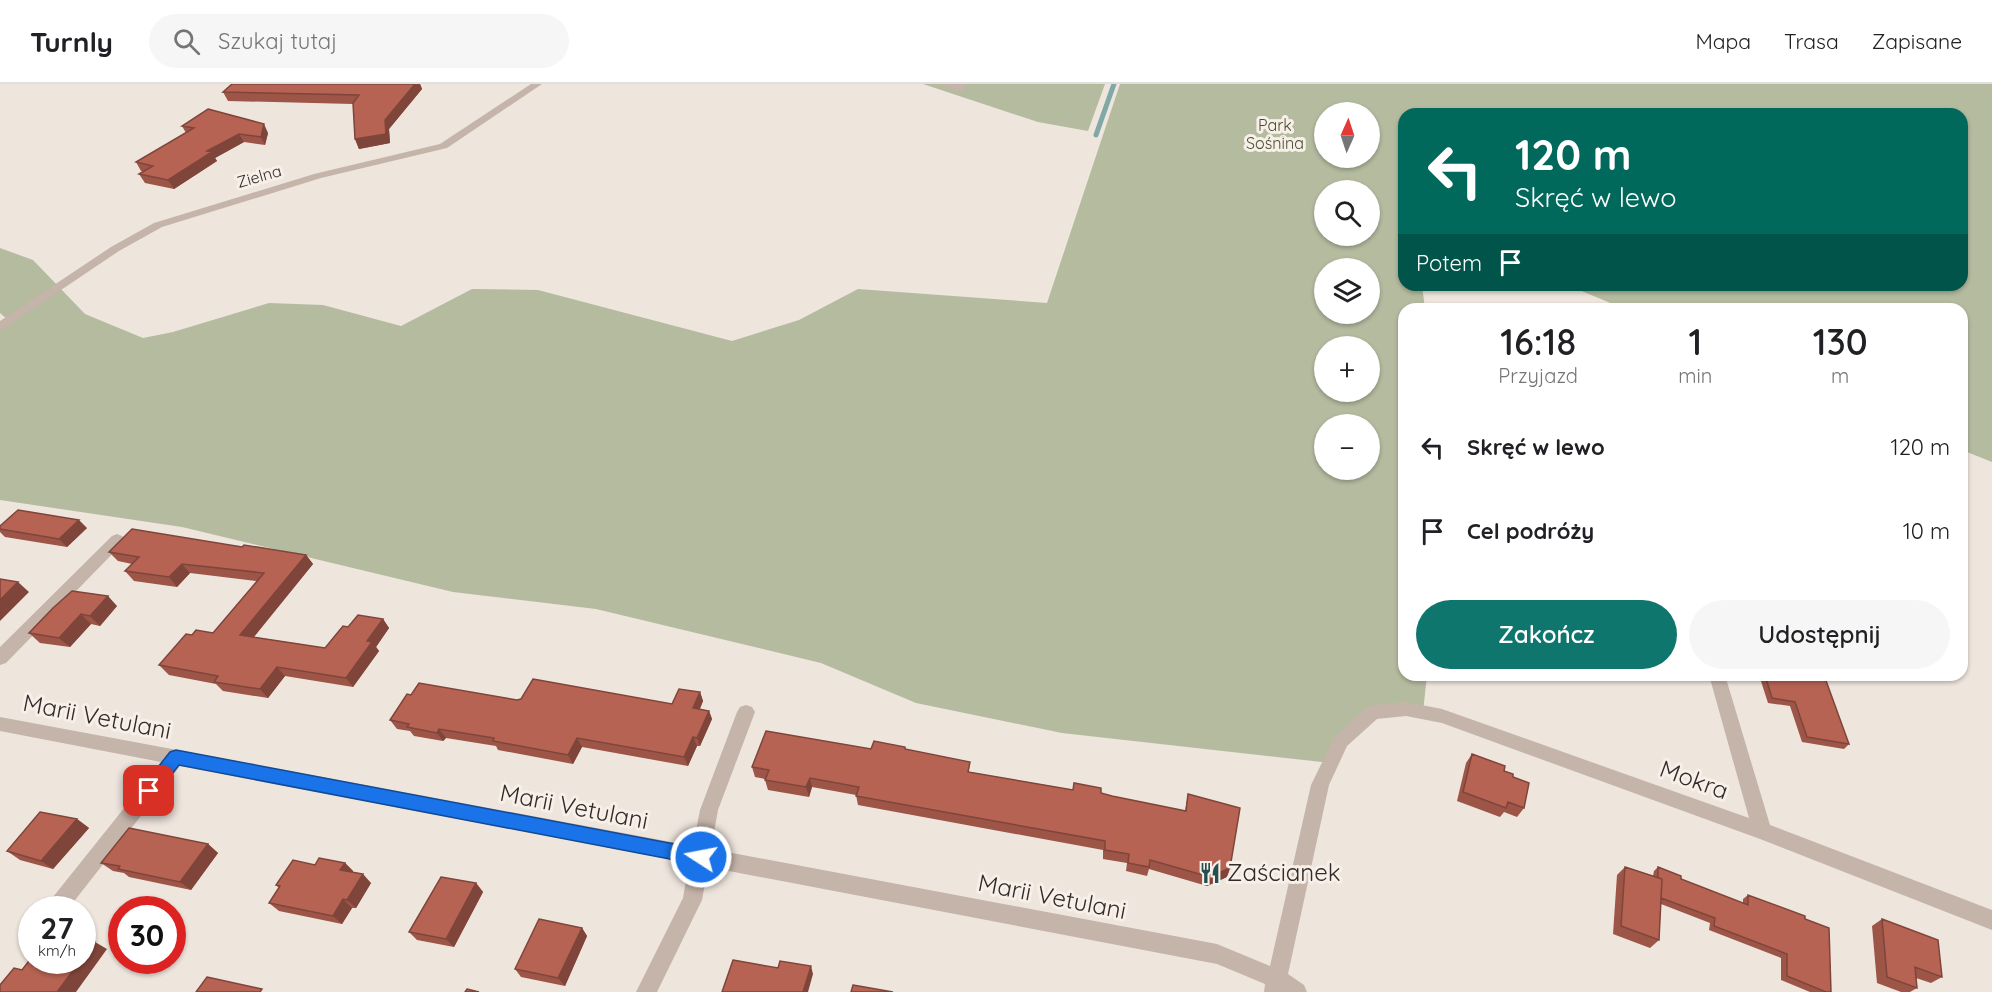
<!DOCTYPE html>
<html lang="pl">
<meta charset="utf-8">
<style>
:root{--surface:#fff;--page:#f6f6f6;--text:#202124;--muted:#757577;--line:#e0e0e0;--accent:#0f766e}
body{margin:0;font-family:Quicksand,sans-serif;background:var(--page);color:var(--text);height:100vh;display:flex;flex-direction:column;font-size:22px;white-space:nowrap}
*{box-sizing:border-box;margin:0}
p{font-size:20px;color:var(--muted)}
.icon{flex:none;width:33px;height:33px;fill:none;stroke:currentColor;stroke-width:2;stroke-linecap:round;stroke-linejoin:round}
.map{position:relative;flex:1;overflow:hidden}
.details{position:absolute;left:1398px;top:219px;width:570px;height:378px;display:flex;flex-direction:column;background:var(--surface);border-radius:18px;box-shadow:0 2px 4px #0004}
.details>*{flex:none}
.guide{position:absolute;left:1398px;top:24px;width:570px;height:183px;border-radius:18px;box-shadow:0 2px 4px #0004;background:#00695c;color:#fff;overflow:hidden}
.needle{width:39px;rotate:3deg}
.fabs{position:absolute;left:1314px;top:18px;display:grid;gap:12px}
.fabs a{display:grid;place-items:center;width:66px;height:66px;border-radius:50%;background:var(--surface);box-shadow:0 2px 4px #0004;font-size:30px}
.speed{position:absolute;left:18px;top:812px;display:flex;gap:12px;font-size:30px;font-weight:700;text-align:center}
.speed>*{display:grid;place-content:center;width:78px;height:78px;border-radius:50%;background:var(--surface);box-shadow:0 2px 4px #0004;line-height:1}
.speed small{font-size:15px;font-weight:400}
.speed .limit{border:9px solid #d22;background:#fff;color:#111}
.pin{position:absolute;display:grid;place-items:center;width:51px;height:51px;color:#fff;margin:-26px;border-radius:12px;box-shadow:0 3px 9px #0006}
.me{position:absolute;width:66px;margin:-33px;rotate:281deg;stroke-linejoin:round;filter:drop-shadow(0 0 4px #0008)}
.turn{display:flex;align-items:center;gap:21px;height:126px;padding:0 18px;font-size:27px}
.turn .icon{width:78px;height:78px;stroke-width:2.5}
.turn b{display:block;font-size:42px;line-height:51px}
.then{display:flex;align-items:center;height:57px;padding:0 18px;background:#0003;gap:12px;font-size:22px}
.eta{display:flex;justify-content:space-evenly;align-items:center;height:102px;text-align:center}
.eta b{font-size:36px;font-weight:600;line-height:42px}
.button{display:flex;gap:12px;margin-top:auto;padding:12px 18px}
.button a{flex:1;height:69px;border-radius:36px;background:var(--accent);color:#fff;font-size:24px;font-weight:600;line-height:69px;text-align:center}
.button a+a{background:var(--page);color:var(--text)}
ul{padding:0;list-style:none}
li{display:flex;align-items:center;gap:18px;height:84px;padding:0 18px}
li div{flex:1}
li b{display:block;font-size:22px}
li em{font-style:normal}
header{display:flex;align-items:center;gap:36px;box-sizing:border-box;height:84px;padding:0 30px;background:var(--surface);border-bottom:2px solid var(--line)}
header strong{font-size:28px}
nav{display:flex;gap:33px;margin-inline-start:auto;font-size:21px}
.search{width:420px;height:54px;background:var(--page);display:flex;align-items:center;gap:15px;box-sizing:border-box;padding:0 21px;border-radius:33px;color:var(--muted);font-size:22px}
.map>svg:first-child{display:block}
.green{fill:#b4bb9f;fill-rule:evenodd}
.lines{fill:none;stroke-linecap:round;stroke-linejoin:round}
.stream{stroke:#7fa8a6;stroke-width:5}
.minor{fill:#c5b4aa;fill-rule:evenodd}
.wall{fill:#9d5547}
.shaded-wall{fill:#7f453a}
.building{fill:#b66353;stroke:#7f453a;stroke-width:1.5}
.route{fill:#1a73e8;stroke:#114b97;stroke-width:1.5}
.labels{text-anchor:middle;stroke-width:6;stroke-linejoin:round;paint-order:stroke}
.far-park-label{font-size:16px;fill:#464e30;stroke:#f7efe8}
.far-street-label{font-size:16px;fill:#332b29;stroke:#f7efe8}
.near-street-label{font-size:24px;fill:#332b29;stroke:#f7efe8}
.near-poi-label{font-size:24px;fill:#332b29;stroke:#f7efe8;text-anchor:start}
</style>
<header>
<strong>Turnly</strong>
<div class="search"><svg class="icon" aria-label="search" viewBox="0 0 24 24"><circle cx="10" cy="10" r="6"/><path d="M15 15l6 6"/></svg>Szukaj tutaj</div>
<nav><a>Mapa</a><a>Trasa</a><a>Zapisane</a></nav>
</header>
<div class="map">
<svg width="1992" height="908" viewBox="0 0 1992 908">
<rect width="100%" height="100%" fill="#eee5dd"/>
<path class="green" d="M 923,0 L 1105,0 L 1088,47 L 1038,38 Z
M 1120,0 L 1992,0 L 1992,378 L 1962,366 L 1962,225 L 1625,225 L 1567,201 L 1962,201 L 1962,30 L 1404,30 L 1404,201 L 1422,201 L 1425,225 L 1404,225 L 1404,591 L 1427,591 L 1423,628 L 1373,628 L 1331,679 L 1062,649 L 916,619 L 821,579 L 596,525 L 453,508 L 182,443 L 0,416 L 0,243 L 8,236 L 0,229 L 0,164 L 33,176 L 85,230 L 143,254 L 173,248 L 269,219 L 323,221 L 401,242 L 472,205 L 538,206 L 732,257 L 799,236 L 858,205 L 1047,219 ZM 1324,28 L 1370,28 L 1370,74 L 1324,74 ZM 1324,106 L 1370,106 L 1370,152 L 1324,152 ZM 1324,184 L 1370,184 L 1370,230 L 1324,230 ZM 1324,262 L 1370,262 L 1370,308 L 1324,308 ZM 1324,340 L 1370,340 L 1370,386 L 1324,386 Z"/>
<g class="lines">
<path class="stream" d="M 1096,51 L 1114,0"/>
<path class="minor" d="M 531,0 L 542,0 L 447,64 L 321,94 L 162,143 L 119,167 L 0,247 L 0,237 L 111,163 L 154,139 L 314,90 L 440,60 Z
M 940,0 L 966,0 L 963,7 L 960,8 Z
M 117,450 L 122,452 L 125,456 L 122,460 L 6,579 L 0,581 L 0,563 L 112,452 Z
M 1709,591 L 1725,591 L 1770,741 L 1992,826 L 1992,846 L 1760,755 L 1442,639 L 1406,632 L 1377,635 L 1347,662 L 1329,701 L 1288,890 L 1304,901 L 1307,908 L 1264,908 L 1265,900 L 1217,880 L 708,783 L 702,816 L 657,908 L 636,908 L 683,814 L 689,779 L 180,682 L 68,825 L 46,825 L 49,818 L 161,678 L 0,647 L 0,633 L 693,762 L 700,726 L 737,628 L 740,623 L 746,621 L 752,623 L 755,628 L 718,726 L 711,765 L 1217,860 L 1270,882 L 1311,701 L 1335,652 L 1367,623 L 1373,621 L 1406,618 L 1442,625 L 1749,734 Z"/>
</g>
<path class="wall" d="M 232,0 L 420,0 L 422,5 L 389,45 L 390,59 L 359,65 L 355,55 L 353,20 L 228,17 L 223,8 Z
M 182,42 L 268,49 L 265,61 L 244,58 L 215,74 L 217,77 L 174,105 L 145,99 L 139,90 L 144,87 L 141,87 L 136,78 L 186,49 Z
M 0,442 L 87,444 L 67,463 L 5,453 L 0,448 Z
M 242,463 L 306,471 L 313,480 L 254,553 L 325,564 L 348,543 L 383,535 L 389,544 L 376,563 L 379,567 L 353,603 L 285,592 L 268,614 L 223,607 L 216,600 L 169,591 L 159,581 L 192,551 L 213,549 L 257,497 L 190,489 L 177,503 L 134,497 L 125,487 L 132,480 L 118,477 L 109,468 Z
M 117,522 L 100,542 L 91,540 L 70,563 L 40,559 L 29,549 L 53,524 Z
M 1759,591 L 1808,591 L 1849,660 L 1844,665 L 1802,658 L 1790,622 L 1768,619 Z
M 700,608 L 703,617 L 700,625 L 709,627 L 712,635 L 700,662 L 697,662 L 688,682 L 582,663 L 573,680 L 498,666 L 496,662 L 446,654 L 443,657 L 414,652 L 410,647 L 397,645 L 390,636 L 517,616 L 672,620 Z
M 871,665 L 906,665 L 970,688 L 1073,706 L 1101,709 L 1112,712 L 1185,727 L 1188,710 L 1230,784 L 1227,793 L 1207,802 L 1149,785 L 1147,792 L 1126,787 L 1127,779 L 1103,775 L 1103,766 L 858,721 L 856,711 L 812,703 L 809,713 L 768,706 L 765,696 L 765,695 L 755,693 L 752,683 Z
M 1472,670 L 1504,687 L 1513,693 L 1524,724 L 1517,733 L 1504,728 L 1500,733 L 1457,717 L 1466,679 Z
M 77,735 L 89,744 L 53,785 L 20,776 L 7,767 Z
M 208,760 L 218,769 L 191,806 L 129,793 L 124,789 L 113,787 L 101,779 Z
M 345,779 L 353,787 L 353,789 L 371,799 L 356,824 L 352,824 L 342,840 L 279,827 L 269,819 L 279,804 L 276,801 L 315,781 Z
M 1625,783 L 1653,792 L 1654,787 L 1658,783 L 1681,795 L 1743,819 L 1743,815 L 1748,811 L 1805,835 L 1831,908 L 1810,908 L 1781,896 L 1781,874 L 1709,846 L 1710,839 L 1661,820 L 1659,856 L 1650,864 L 1613,850 L 1617,791 Z
M 476,799 L 483,808 L 454,863 L 417,856 L 409,848 Z
M 1882,835 L 1942,893 L 1931,899 L 1916,894 L 1917,904 L 1910,908 L 1901,908 L 1877,899 L 1872,842 Z
M 582,844 L 587,852 L 565,902 L 521,893 L 515,885 Z"/>
<path class="shaded-wall" d="M 415,0 L 420,0 L 422,5 L 389,45 L 390,59 L 359,65 L 355,55 Z
M 264,40 L 268,49 L 265,61 L 261,53 Z
M 239,50 L 244,58 L 215,74 L 217,77 L 174,105 L 168,96 L 207,67 Z
M 79,436 L 87,444 L 67,463 L 59,455 Z
M 306,471 L 313,480 L 248,560 L 240,551 Z
M 182,480 L 190,489 L 177,503 L 169,493 Z
M 18,498 L 29,508 L 0,537 L 0,516 Z
M 108,512 L 117,522 L 100,542 L 90,532 Z
M 81,530 L 91,540 L 70,563 L 59,554 Z
M 383,535 L 389,544 L 376,563 L 379,567 L 353,603 L 346,594 L 367,557 Z
M 277,583 L 285,592 L 268,614 L 260,605 Z
M 700,608 L 703,617 L 696,633 L 693,624 Z
M 709,627 L 712,635 L 700,662 L 697,654 Z
M 439,645 L 446,654 L 443,657 L 437,649 Z
M 693,653 L 697,662 L 688,682 L 684,673 Z
M 577,654 L 582,663 L 573,680 L 568,671 Z
M 810,694 L 812,703 L 809,713 L 806,703 Z
M 77,735 L 89,744 L 53,785 L 41,777 Z
M 208,760 L 218,769 L 191,806 L 180,798 Z
M 345,779 L 353,787 L 349,795 L 340,786 Z
M 1230,784 L 1227,793 L 1207,802 L 1210,793 Z
M 363,790 L 371,799 L 356,824 L 347,816 Z
M 476,799 L 483,808 L 454,863 L 446,855 Z
M 343,815 L 352,824 L 342,840 L 333,832 Z
M 582,844 L 587,852 L 565,902 L 558,894 Z
M 95,858 L 107,865 L 76,908 L 57,908 L 81,876 L 82,876 L 82,874 Z
M 811,882 L 813,890 L 808,908 L 803,908 Z"/>
<path class="building" d="M 232,0 L 415,0 L 385,36 L 386,50 L 355,55 L 353,19 L 359,11 L 223,8 Z
M 208,25 L 264,40 L 261,53 L 239,50 L 207,67 L 212,68 L 168,96 L 139,90 L 153,82 L 136,78 L 194,44 L 182,42 Z
M 18,426 L 79,436 L 59,455 L 0,445 L 0,442 Z
M 132,445 L 242,463 L 244,461 L 306,471 L 240,551 L 325,564 L 343,542 L 348,543 L 358,531 L 383,535 L 367,557 L 372,558 L 346,594 L 277,583 L 260,605 L 214,598 L 218,592 L 159,581 L 186,550 L 192,551 L 196,546 L 213,549 L 264,489 L 182,480 L 169,493 L 125,487 L 139,473 L 109,468 Z
M 0,495 L 18,498 L 0,516 Z
M 72,507 L 108,512 L 90,532 L 81,530 L 59,554 L 29,549 L 53,524 Z
M 1765,591 L 1808,591 L 1825,594 L 1849,660 L 1807,653 L 1795,618 L 1772,614 Z
M 533,595 L 672,620 L 679,605 L 700,608 L 693,624 L 709,627 L 697,654 L 693,653 L 684,673 L 577,654 L 568,671 L 493,657 L 494,654 L 439,645 L 437,649 L 407,643 L 409,640 L 390,636 L 407,610 L 411,611 L 419,599 L 517,616 L 521,615 Z
M 766,647 L 871,665 L 874,657 L 905,663 L 905,665 L 970,678 L 968,688 L 1073,706 L 1074,699 L 1101,704 L 1101,709 L 1112,712 L 1186,727 L 1188,710 L 1240,724 L 1230,784 L 1210,793 L 1150,776 L 1149,783 L 1128,779 L 1129,770 L 1105,766 L 1105,757 L 856,712 L 859,703 L 810,694 L 806,703 L 765,696 L 769,686 L 752,683 Z
M 1472,670 L 1505,682 L 1504,687 L 1513,690 L 1513,693 L 1529,699 L 1524,724 L 1508,718 L 1506,724 L 1463,708 Z
M 40,728 L 77,735 L 41,777 L 7,767 Z
M 129,744 L 208,760 L 180,798 L 118,785 L 120,782 L 101,779 Z
M 319,774 L 345,779 L 340,786 L 363,790 L 347,816 L 343,815 L 333,832 L 269,819 L 280,802 L 276,801 L 293,776 L 315,781 Z
M 1625,783 L 1662,795 L 1659,856 L 1621,842 Z
M 1658,783 L 1681,792 L 1681,795 L 1748,821 L 1748,811 L 1805,832 L 1805,835 L 1829,844 L 1831,908 L 1826,908 L 1787,892 L 1787,870 L 1714,842 L 1715,834 L 1661,814 L 1662,795 L 1658,794 Z
M 441,793 L 476,799 L 446,855 L 409,848 Z
M 539,835 L 582,844 L 558,894 L 515,885 Z
M 1882,835 L 1938,856 L 1942,893 L 1915,883 L 1917,904 L 1887,893 Z
M 82,855 L 95,858 L 82,874 Z
M 32,873 L 32,876 L 81,876 L 57,908 L 0,908 L 0,901 L 14,884 L 22,886 Z
M 733,876 L 778,884 L 780,877 L 811,882 L 803,908 L 722,908 Z
M 207,893 L 262,905 L 260,908 L 196,908 Z
M 853,901 L 893,908 L 851,908 Z
M 467,905 L 479,908 L 465,908 Z"/>
<path class="route" d="M 176,666 L 701,765 L 707,767 L 709,773 L 707,779 L 701,781 L 179,681 L 155,712 L 149,715 L 143,712 L 141,707 L 143,702 L 170,668 Z"/>
<defs>
<symbol id="restaurant-bare" viewBox="-9 -9 18 18"><path d="M-5-6h1v4h1v-4h1v4h1v-4h1v5L-1.5 .5V6h-2V.5L-5-1ZM5-6V6H3V1.5H1.5Q1.5-4 5-6Z" fill="#244f4f" stroke="#f7efe8" stroke-width="2.5" paint-order="stroke"/></symbol>
</defs>
<g fill-rule="evenodd">
<use href="#restaurant-bare" x="1195" y="774" width="30" height="30"/>
</g>
<g class="labels">
<g class="far-park-label">
<text x="1275" y="47">Park<tspan x="1275" dy="18">Sośnina</tspan></text>
</g>
<g class="far-street-label">
<text transform="translate(259 92) rotate(-16)" y="6">Zielna</text>
</g>
<g class="near-street-label">
<text transform="translate(97 633) rotate(11)" y="8">Marii Vetulani</text>
<text transform="translate(1694 696) rotate(20)" y="8">Mokra</text>
<text transform="translate(574 723) rotate(11)" y="8">Marii Vetulani</text>
<text transform="translate(1052 813) rotate(11)" y="8">Marii Vetulani</text>
</g>
<g class="near-poi-label">
<text x="1227" y="797">Zaścianek</text>
</g>
</g>
</svg>
<div class="fabs">
<a><svg class="needle" viewBox="-14 -14 28 28"><path d="M0-13l5 13h-10z" fill="#e53935"/><path d="M0 13l5-13h-10z" fill="#757577"/></svg></a>
<a><svg class="icon" aria-label="search" viewBox="0 0 24 24"><circle cx="10" cy="10" r="6"/><path d="M15 15l6 6"/></svg></a>
<a><svg class="icon" aria-label="layers" viewBox="0 0 24 24"><path d="M12 4l9 5-9 5-9-5zM3 14l9 5 9-5"/></svg></a>
<a>+</a>
<a>−</a>
</div>
<div class="speed"><div>27<small>km/h</small></div><div class="limit">30</div></div>
<div class="pin" style="left:149px;top:707px;background:#d93025"><svg class="icon" aria-label="arrive" viewBox="0 0 24 24"><path d="M6 21V4h12l-3 4 3 4H6"/></svg></div>
<svg class="me" style="left:701px;top:773px" viewBox="-20 -20 40 40"><circle r="17" fill="#1a73e8" stroke="#fff" stroke-width="3"/><path d="M0-11L8 9 0 5-8 9z" fill="#fff"/></svg>
<div class="guide">
<div class="turn"><svg class="icon" aria-label="left" viewBox="0 0 24 24"><path d="M17 20v-9H6M10 6l-5 5 5 5"/></svg><div><b>120 m</b>Skręć w lewo</div></div>
<div class="then">Potem<svg class="icon" aria-label="arrive" viewBox="0 0 24 24"><path d="M6 21V4h12l-3 4 3 4H6"/></svg></div>
</div>
<section class="details">
<div class="eta">
<div><b>16:18</b><p>Przyjazd</p></div>
<div><b>1</b><p>min</p></div>
<div><b>130</b><p>m</p></div>
</div>
<ul>
<li><svg class="icon" aria-label="left" viewBox="0 0 24 24"><path d="M17 20v-9H6M10 6l-5 5 5 5"/></svg><div><b>Skręć w lewo</b></div><em>120 m</em></li>
<li><svg class="icon" aria-label="arrive" viewBox="0 0 24 24"><path d="M6 21V4h12l-3 4 3 4H6"/></svg><div><b>Cel podróży</b></div><em>10 m</em></li>
</ul>
<div class="button"><a>Zakończ</a><a>Udostępnij</a></div>
</section>
</div>
